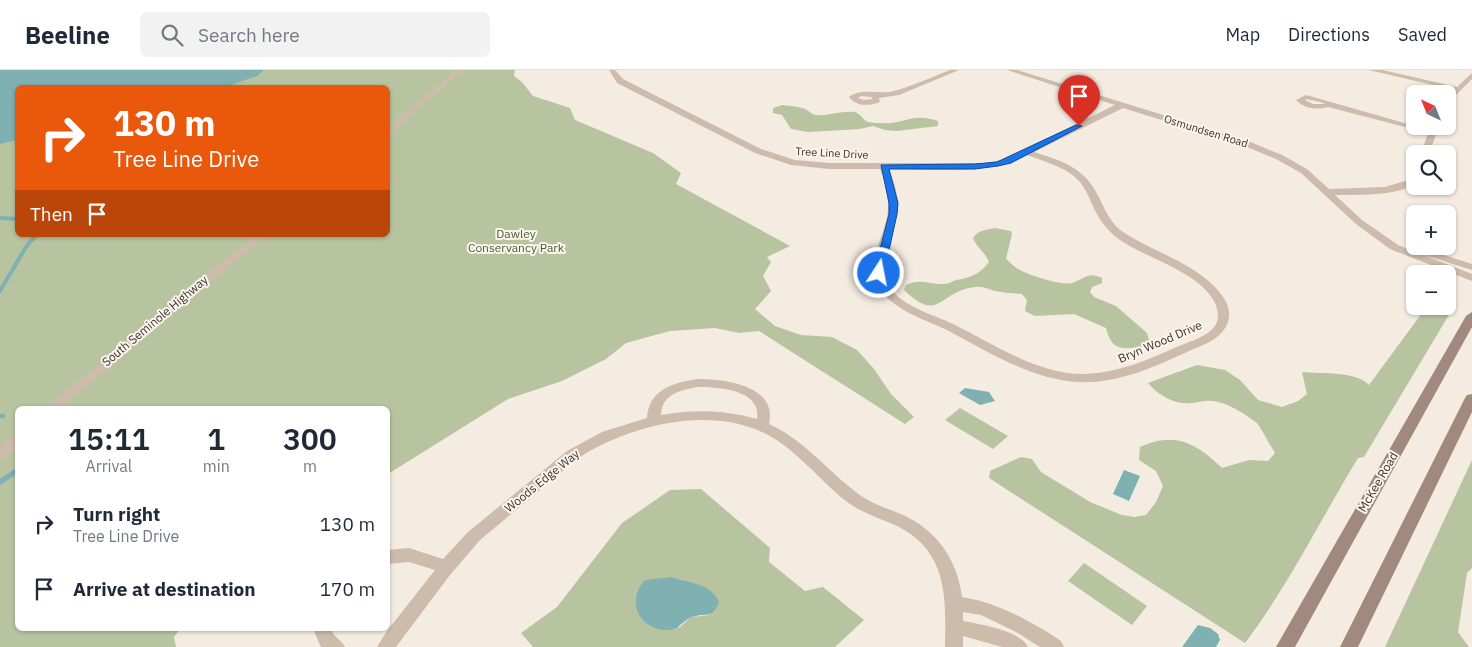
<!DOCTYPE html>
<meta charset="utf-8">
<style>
:root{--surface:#fff;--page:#f2f2f3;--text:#1f2937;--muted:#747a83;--line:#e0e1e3}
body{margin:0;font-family:"IBM Plex Sans",sans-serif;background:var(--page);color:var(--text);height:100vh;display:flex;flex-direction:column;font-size:19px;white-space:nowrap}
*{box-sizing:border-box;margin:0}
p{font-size:16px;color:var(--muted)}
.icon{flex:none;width:28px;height:28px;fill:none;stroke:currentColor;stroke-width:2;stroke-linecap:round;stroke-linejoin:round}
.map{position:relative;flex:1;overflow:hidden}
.panel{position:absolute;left:15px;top:336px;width:375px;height:225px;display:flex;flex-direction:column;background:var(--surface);border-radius:8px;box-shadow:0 1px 4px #0004}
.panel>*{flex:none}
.guide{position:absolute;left:15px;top:15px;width:375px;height:152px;border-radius:8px;box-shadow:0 1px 4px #0004;background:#ea580c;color:#fff;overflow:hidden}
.needle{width:32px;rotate:317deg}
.controls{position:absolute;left:1406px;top:15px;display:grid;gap:10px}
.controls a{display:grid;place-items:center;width:50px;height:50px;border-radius:8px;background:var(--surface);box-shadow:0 1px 4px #0004;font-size:25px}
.pin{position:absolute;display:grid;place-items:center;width:42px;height:42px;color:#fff;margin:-51px -21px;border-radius:50% 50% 50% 0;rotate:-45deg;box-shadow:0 0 5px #0007}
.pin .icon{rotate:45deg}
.me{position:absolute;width:55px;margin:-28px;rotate:11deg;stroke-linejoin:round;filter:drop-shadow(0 0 4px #0008)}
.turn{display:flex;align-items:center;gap:18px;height:105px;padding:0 15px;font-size:22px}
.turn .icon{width:65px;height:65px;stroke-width:2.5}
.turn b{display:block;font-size:35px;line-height:42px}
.then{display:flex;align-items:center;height:48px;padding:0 15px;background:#0003;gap:10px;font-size:19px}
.eta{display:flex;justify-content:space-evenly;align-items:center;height:85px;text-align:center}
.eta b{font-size:30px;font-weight:600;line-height:35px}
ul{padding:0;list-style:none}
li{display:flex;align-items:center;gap:15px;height:65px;padding:0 15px}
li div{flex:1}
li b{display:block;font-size:19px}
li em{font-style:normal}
header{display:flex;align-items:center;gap:30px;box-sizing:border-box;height:70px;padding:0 25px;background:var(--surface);border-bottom:1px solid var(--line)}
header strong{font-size:24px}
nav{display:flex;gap:28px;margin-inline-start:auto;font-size:18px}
.search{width:350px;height:45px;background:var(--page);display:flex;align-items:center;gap:12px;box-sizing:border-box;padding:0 18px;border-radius:8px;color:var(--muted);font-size:19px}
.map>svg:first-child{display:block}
.green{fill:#b8c4a0;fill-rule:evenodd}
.water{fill:#7fb0b2}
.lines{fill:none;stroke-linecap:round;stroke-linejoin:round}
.stream-far2{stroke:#7fb0b2;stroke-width:4}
.stream-far1{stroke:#7fb0b2;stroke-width:4.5}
.stream{stroke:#7fb0b2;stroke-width:5.5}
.minor{fill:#cdbbac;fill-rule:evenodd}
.tertiary{fill:#cdbbac;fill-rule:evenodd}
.secondary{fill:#a18a7d;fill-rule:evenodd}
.route{fill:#1a73e8;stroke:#114b97}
.labels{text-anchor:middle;stroke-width:4;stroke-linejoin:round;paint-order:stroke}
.far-street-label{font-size:11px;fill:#3b302b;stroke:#fbf5ee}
.park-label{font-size:12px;fill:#4a5a2e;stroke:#fbf5ee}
.street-label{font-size:12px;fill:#3b302b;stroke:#fbf5ee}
</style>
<header>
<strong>Beeline</strong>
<div class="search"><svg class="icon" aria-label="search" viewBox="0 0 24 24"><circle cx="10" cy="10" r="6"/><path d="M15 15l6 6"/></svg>Search here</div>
<nav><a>Map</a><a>Directions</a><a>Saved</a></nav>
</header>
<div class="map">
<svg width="1472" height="577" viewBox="0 0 1472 577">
<rect width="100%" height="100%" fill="#f4ebe1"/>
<path class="green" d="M 0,0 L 515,0 L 514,6 L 522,12 L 533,26 L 570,38 L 575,50 L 653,83 L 681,103 L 676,114 L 790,176 L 767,187 L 771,192 L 763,206 L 771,221 L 755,239 L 775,256 L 801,265 L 832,267 L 857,280 L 874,299 L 891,324 L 914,347 L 905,354 L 759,261 L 739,263 L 715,258 L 670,261 L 626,273 L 606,289 L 562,311 L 508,329 L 388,404 L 388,339 L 18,339 L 18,559 L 180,559 L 174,567 L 176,577 L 0,577 ZM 18,18 L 388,18 L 388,165 L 18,165 Z
M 782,35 C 789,36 797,36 805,39 C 808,40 811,44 815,45 C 826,47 847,39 857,43 C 861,45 863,49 866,51 C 870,53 877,53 881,53 C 905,55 911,42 938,51 L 938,56 L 897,61 L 885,60 L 873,56 L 860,59 L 808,62 L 791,59 L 782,45 L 773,43 L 773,38 Z
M 995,158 L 1011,161 L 1012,164 L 1006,189 C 1010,192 1014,197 1018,199 C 1028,205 1062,216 1072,213 C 1085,209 1088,201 1102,208 L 1102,213 L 1092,217 L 1090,222 L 1094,227 L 1116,236 L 1147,263 L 1149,270 L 1146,276 C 1125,279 1112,283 1106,258 L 1074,244 L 1035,246 L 1025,241 L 1027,230 L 1022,224 C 1013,223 1004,223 995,221 C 988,219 983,216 976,217 C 939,220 940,255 904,220 L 906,215 C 920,208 931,215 945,214 C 949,214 952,211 956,210 C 970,208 980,204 989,192 C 985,182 977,178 973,168 C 978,160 986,160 995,158 Z
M 1449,231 L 1455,235 L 1447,248 L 1364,387 L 1358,388 C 1321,449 1288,516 1245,573 L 989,408 L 990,401 L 1021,387 L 1032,389 L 1041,402 L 1090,432 L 1122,445 L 1135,447 L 1146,445 L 1156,432 L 1163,416 L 1156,401 L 1139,390 L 1140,377 C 1175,361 1196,373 1222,398 L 1249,390 L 1268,391 L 1275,383 C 1271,377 1260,356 1257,353 C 1245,344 1227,332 1212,331 C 1205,330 1198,333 1192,333 C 1175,335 1159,326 1148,313 L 1197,295 L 1225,300 L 1240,310 L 1258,330 L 1282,337 L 1298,331 L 1307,324 L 1302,302 C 1322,304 1356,301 1369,315 L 1422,243 L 1440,236 L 1448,236 Z
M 960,338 L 1008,366 L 993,379 L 945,350 Z
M 1472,390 L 1472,498 L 1467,503 L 1458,562 L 1469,577 L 1385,577 Z
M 701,419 L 770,478 L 769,492 L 805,521 L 823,517 L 864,550 L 835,577 L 533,577 L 521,563 L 557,537 L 622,453 L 670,420 ZM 672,507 L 696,514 L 710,545 L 691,547 L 679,558 Z
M 1084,493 L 1147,536 L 1132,555 L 1068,511 Z"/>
<path class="water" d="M 0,0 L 264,0 L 257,6 L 225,17 L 18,18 L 17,70 L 0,74 Z
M 965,318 L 989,322 L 995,331 L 980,335 L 959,323 Z
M 1124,400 L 1140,406 L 1129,431 L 1113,424 Z
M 672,507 C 689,513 711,513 719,532 C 712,550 707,542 692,547 C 683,550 680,559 669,560 C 640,561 625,532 645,510 Z
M 1198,555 L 1210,558 L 1218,564 L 1220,570 L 1216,577 L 1182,577 Z"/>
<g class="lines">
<path class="stream-far2" d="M 0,148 L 18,149
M 0,221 L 26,177 L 36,165"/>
<path class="stream-far1" d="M 0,346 L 3,346"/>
<path class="stream" d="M 0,412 L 18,400"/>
<path class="minor" d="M 609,0 L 615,0 L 623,9 L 761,79 L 795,90 L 829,93 L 986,93 L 1005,89 L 1115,35 L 1007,0 L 1017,0 L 1248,71 L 1282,85 L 1307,99 L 1329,119 L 1385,117 L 1415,108 L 1415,115 C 1391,126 1361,125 1335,125 L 1362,150 L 1398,175 L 1472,204 L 1472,211 L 1390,179 L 1356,154 L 1301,103 L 1276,89 L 1242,75 L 1123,38 L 1034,82 C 1056,89 1080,96 1093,117 C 1103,132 1106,148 1120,160 C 1153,183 1204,195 1225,230 C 1233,244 1229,257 1217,267 C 1209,274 1197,277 1187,282 C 1154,297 1117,314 1079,312 C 1030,309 989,282 947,260 C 924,249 895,241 880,219 C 863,193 886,166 888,140 C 889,126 885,112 880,99 L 829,99 L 791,95 L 755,83 L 617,13 ZM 1027,85 C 1045,92 1067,97 1080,112 C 1085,118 1088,125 1091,132 C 1098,148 1106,160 1120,170 C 1148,189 1197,201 1214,231 C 1218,239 1220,248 1215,256 C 1207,267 1191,271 1179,276 C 1143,292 1107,308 1067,303 C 1026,297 990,272 953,254 C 932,244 899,236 887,213 C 876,190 897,162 898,139 C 899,126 894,112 889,99 C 935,99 985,106 1027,85 Z
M 950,0 L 959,0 L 899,25 L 879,28 L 880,32 C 869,36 857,37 849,27 C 861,17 880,25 894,21 C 913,16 932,7 950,0 ZM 861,26 L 871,27 L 873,29 L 864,30 L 858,28 Z
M 1369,0 L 1382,0 L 1457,17 L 1472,3 L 1472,9 L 1448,33 L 1448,27 L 1454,20 Z
M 1306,25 L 1415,56 L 1430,59 L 1431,56 L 1439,56 L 1429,84 L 1421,84 L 1428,63 L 1328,37 C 1317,40 1305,39 1296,30 ZM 1307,29 L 1324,33 L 1324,34 L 1313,34 L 1305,30 Z
M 1428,180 L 1472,194 L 1472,200 L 1424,185 L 1423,183 Z
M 697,309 C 724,309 778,315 769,354 C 804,370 827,400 857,423 C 870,433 886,438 901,444 C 937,460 957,489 962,527 C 999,533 1030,551 1061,571 L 1064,577 L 1040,577 L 1016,562 L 981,545 L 963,542 L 963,551 C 980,554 1021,561 1028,577 L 1002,577 L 963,566 L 963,577 L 945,577 C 946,528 948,481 897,456 C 880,448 861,443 846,431 C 819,410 798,381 768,365 C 712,334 627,355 577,389 L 480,470 L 450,505 L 396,577 L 377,577 L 387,561 L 435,500 L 409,492 L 388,494 L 388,480 L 409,478 L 443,489 L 468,462 L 567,381 L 602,362 L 647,348 C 649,319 673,313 697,309 ZM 697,317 C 717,317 762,319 757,349 C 725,340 694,339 661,345 C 662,324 679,321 697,317 Z
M 313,559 L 331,559 C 334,568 341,569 345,577 L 321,577 Z"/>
<path class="tertiary" d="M 456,0 L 463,0 L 391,63 L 388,63 L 388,57 Z
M 255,165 L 266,165 L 60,339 L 44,339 Z
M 18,363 L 18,377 L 5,389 L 0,390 L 0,377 L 13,365 Z"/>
<path class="secondary" d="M 1472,242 L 1472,257 L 1295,577 L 1276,577 L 1466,246 Z
M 1472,324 L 1472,342 L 1358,577 L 1340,577 L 1465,328 L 1467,325 Z"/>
</g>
<path class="route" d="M 1076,55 L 1082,56 L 1011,93 L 998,96 L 975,99 L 889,99 L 898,133 L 897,144 L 884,203 L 882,205 L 875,205 L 874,203 L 889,144 L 889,133 L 881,95 L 975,94 L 997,92 Z"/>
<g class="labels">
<g class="far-street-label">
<text transform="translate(1206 61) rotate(17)" y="4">Osmundsen Road</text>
<text transform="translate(832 83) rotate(3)" y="4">Tree Line Drive</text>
</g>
<g class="park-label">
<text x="516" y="168">Dawley<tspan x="516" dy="14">Conservancy Park</tspan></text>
</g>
<g class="street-label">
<text transform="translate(155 251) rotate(-40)" y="4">South Seminole Highway</text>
<text transform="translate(1160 272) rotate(-23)" y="4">Bryn Wood Drive</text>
<text transform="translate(542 411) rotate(-39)" y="4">Woods Edge Way</text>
<text transform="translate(1378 412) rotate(-60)" y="4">McKee Road</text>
</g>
</g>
</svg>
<div class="controls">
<a><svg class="needle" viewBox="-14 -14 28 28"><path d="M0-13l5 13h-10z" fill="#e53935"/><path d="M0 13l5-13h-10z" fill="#747a83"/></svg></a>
<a><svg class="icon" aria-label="search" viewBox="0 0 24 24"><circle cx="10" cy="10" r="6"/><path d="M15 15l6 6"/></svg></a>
<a>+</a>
<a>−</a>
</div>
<div class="pin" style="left:1079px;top:56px;background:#d93025"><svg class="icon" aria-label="arrive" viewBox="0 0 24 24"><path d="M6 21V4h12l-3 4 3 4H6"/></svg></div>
<svg class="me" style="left:879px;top:203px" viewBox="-20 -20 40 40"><circle r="17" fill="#1a73e8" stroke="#fff" stroke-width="3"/><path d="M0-11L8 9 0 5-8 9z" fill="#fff"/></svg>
<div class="guide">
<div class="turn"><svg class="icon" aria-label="right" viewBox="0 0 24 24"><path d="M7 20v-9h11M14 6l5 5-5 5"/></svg><div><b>130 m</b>Tree Line Drive</div></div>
<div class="then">Then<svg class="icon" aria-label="arrive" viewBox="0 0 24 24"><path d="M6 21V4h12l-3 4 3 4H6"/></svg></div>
</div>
<section class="panel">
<div class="eta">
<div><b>15:11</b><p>Arrival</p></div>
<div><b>1</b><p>min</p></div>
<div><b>300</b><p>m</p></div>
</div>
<ul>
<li><svg class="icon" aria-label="right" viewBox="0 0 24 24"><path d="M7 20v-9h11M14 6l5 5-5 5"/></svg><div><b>Turn right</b><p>Tree Line Drive</p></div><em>130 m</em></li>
<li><svg class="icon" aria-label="arrive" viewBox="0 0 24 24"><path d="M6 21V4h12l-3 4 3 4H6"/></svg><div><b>Arrive at destination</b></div><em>170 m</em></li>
</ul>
</section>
</div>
